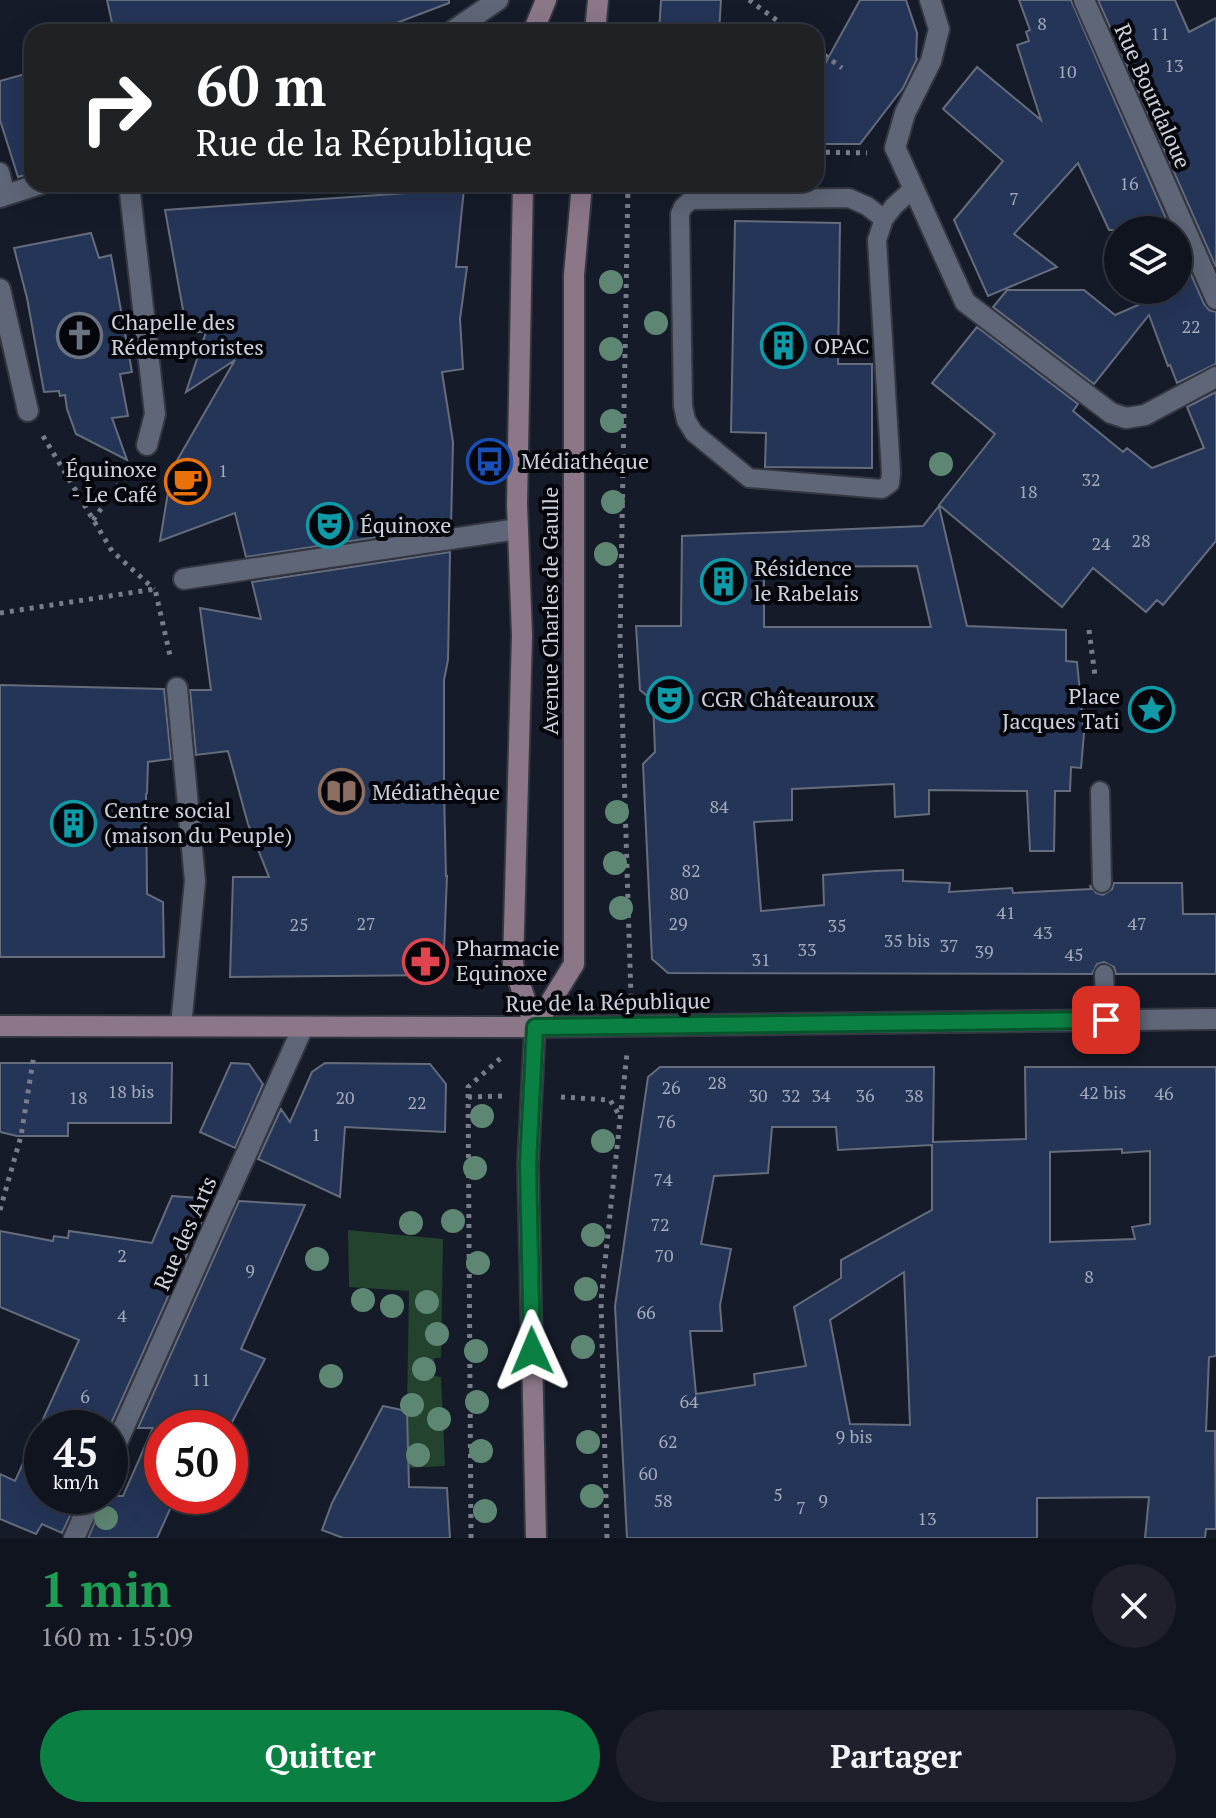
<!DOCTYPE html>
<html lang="fr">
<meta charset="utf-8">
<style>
:root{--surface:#10141f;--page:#1e212c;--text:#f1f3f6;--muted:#9c9ea4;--line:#30333d;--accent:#0b8043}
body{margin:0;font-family:"PT Serif",serif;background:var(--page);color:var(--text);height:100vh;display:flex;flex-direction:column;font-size:30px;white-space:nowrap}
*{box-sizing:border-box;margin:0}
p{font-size:26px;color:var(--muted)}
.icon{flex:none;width:44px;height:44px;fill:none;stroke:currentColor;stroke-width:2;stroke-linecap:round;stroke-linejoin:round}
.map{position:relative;height:1538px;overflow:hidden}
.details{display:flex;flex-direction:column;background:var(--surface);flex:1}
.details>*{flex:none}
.hud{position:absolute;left:24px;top:24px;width:800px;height:168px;border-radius:24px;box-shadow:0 8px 32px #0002,0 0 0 2px var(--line);background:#202124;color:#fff;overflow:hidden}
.fabs{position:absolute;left:1104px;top:216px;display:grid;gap:16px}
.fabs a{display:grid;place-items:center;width:88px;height:88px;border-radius:50%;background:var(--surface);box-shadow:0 8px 32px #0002,0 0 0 2px var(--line);font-size:40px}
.speed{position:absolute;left:24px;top:1410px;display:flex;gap:16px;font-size:40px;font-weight:700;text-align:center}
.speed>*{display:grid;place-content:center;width:104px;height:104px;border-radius:50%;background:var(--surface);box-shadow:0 8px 32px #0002,0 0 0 2px var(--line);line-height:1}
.speed small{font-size:20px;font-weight:400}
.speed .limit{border:12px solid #d22;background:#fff;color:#111}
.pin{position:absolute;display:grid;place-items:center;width:68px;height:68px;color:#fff;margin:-34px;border-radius:16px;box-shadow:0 4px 12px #0006}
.me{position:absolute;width:88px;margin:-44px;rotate:359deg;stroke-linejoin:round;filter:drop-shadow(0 0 6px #0008)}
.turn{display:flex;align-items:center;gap:28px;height:168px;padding:0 40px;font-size:36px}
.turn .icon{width:104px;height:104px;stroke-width:2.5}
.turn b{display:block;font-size:56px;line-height:68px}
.round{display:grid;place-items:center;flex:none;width:84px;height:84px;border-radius:42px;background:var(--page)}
.overview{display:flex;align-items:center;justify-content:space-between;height:136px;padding:0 40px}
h1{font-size:48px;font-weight:600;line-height:60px;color:#1e9e55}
.cta{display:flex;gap:16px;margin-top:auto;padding:16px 40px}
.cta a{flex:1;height:92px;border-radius:48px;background:var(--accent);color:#fff;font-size:32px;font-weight:600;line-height:92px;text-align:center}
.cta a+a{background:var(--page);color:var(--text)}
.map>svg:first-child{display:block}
.green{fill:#23432e}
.building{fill:#253558;stroke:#656d7d;stroke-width:2;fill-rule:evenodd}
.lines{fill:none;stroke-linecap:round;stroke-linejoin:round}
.service-casing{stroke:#343742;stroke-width:22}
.pedestrian-casing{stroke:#343742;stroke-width:24}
.minor-casing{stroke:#343742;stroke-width:24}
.secondary-casing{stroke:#343742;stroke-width:24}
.path{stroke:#787d89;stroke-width:5;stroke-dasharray:4 6;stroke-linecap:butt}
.service{stroke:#5e6677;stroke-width:18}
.pedestrian{stroke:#5e6677;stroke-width:20}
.minor{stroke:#5e6677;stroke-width:20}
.secondary{stroke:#8c7788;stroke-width:20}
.tree{fill:#5e8773}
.route-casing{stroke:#07532c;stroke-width:20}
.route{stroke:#0b8043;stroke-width:14}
.labels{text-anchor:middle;stroke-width:8;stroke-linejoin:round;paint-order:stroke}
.number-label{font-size:18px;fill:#a4abbb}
.street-label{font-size:22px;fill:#ced2dc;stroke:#04060b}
.poi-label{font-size:22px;fill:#ced2dc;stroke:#04060b;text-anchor:start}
</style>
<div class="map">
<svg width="1216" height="1538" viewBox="0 0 1216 1538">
<rect width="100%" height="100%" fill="#151b29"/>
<path class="green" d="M 348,1230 L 443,1239 L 441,1358 L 434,1358 L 434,1376 L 441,1377 L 445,1466 L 406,1468 L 409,1291 L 349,1287 Z"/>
<path class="building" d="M 107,0 L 449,0 L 449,3 L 373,32 L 114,32 Z
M 661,0 L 721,0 L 719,32 L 659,32 Z
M 860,0 L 906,0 L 917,33 L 916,57 L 917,59 L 903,88 L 860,144 L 816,144 L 816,80 Z
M 1019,0 L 1071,0 L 1171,230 L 1109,230 L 1078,163 L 1014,234 L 1057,267 L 988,296 L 954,220 L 1003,161 L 943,109 L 977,67 L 1041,120 L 1017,45 L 1029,41 L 1026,32 L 1030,30 Z
M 1098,0 L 1175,0 L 1189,32 L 1216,18 L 1216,267 Z
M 32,72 L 32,173 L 18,177 L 0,120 L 0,81 Z
M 464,189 L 456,267 L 467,267 L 460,319 L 463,369 L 442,372 L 453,442 L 451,526 L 246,557 L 235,513 L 160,541 L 171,474 L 175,464 L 235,360 L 186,392 L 206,332 L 187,332 L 165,210 Z
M 735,221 L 840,223 L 838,364 L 872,364 L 872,468 L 765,467 L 766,433 L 731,432 Z
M 91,233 L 99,258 L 111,255 L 132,372 L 120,374 L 128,416 L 112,418 L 127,460 L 76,434 L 67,409 L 65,395 L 60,396 L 59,391 L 44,392 L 27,298 L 14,248 Z
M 1178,245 L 1204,304 L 1209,310 L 1216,312 L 1216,364 L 1177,383 L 1170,365 L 1168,366 L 1149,315 L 1094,384 L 993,307 L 1007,290 L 1084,290 L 1115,315 L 1173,290 L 1178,290 Z
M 977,327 L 1078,404 L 1073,411 L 1123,452 L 1127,448 L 1152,468 L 1204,448 L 1187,407 L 1216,392 L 1216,541 L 1163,605 L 1157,600 L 1146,612 L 1093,568 L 1062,607 L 939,505 L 995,434 L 932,383 Z
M 939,506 L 967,626 L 1066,630 L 1066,661 L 1077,662 L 1084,733 L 1081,768 L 1071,767 L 1070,791 L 1055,791 L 1054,851 L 1030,851 L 1027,791 L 929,790 L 929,814 L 895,817 L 894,784 L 792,789 L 792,820 L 754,822 L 761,911 L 824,905 L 823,875 L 875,871 L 903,870 L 903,881 L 950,883 L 949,892 L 1012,888 L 1013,893 L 1091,889 L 1090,885 L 1096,893 L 1103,895 L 1112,889 L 1114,883 L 1182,883 L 1183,914 L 1216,914 L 1216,974 L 1116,974 L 1114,967 L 1104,962 L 1097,964 L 1092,974 L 668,973 L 652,959 L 643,764 L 655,752 L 653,701 L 640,690 L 636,626 L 681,626 L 682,536 L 923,526 ZM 917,566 L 931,627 L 764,627 L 764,567 Z
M 450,552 L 448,660 L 444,680 L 444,791 L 446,876 L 447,876 L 443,975 L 230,977 L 233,877 L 269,877 L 248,824 L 228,751 L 196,755 L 190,690 L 211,690 L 200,608 L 261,619 L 252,582 Z
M 0,685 L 164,689 L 171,759 L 148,762 L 147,793 L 146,794 L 147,894 L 163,902 L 164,957 L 0,957 Z
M 0,1063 L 172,1063 L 171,1123 L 68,1123 L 68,1136 L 17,1136 L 0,1132 Z
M 231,1063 L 249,1064 L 263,1084 L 235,1148 L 200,1132 Z
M 325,1063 L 430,1064 L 446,1084 L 445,1132 L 345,1127 L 340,1197 L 258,1159 L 281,1109 L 290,1122 L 312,1072 Z
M 660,1067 L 934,1067 L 933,1142 L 1026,1139 L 1025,1067 L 1216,1067 L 1216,1356 L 1209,1357 L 1206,1431 L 1215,1431 L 1216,1529 L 1206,1529 L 1205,1538 L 1145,1538 L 1149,1497 L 1037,1498 L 1037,1538 L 627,1538 L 615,1306 L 648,1077 ZM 772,1127 L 836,1127 L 838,1150 L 932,1145 L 932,1210 L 841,1260 L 841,1278 L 794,1307 L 806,1366 L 754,1374 L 755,1385 L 696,1394 L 690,1331 L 722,1331 L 720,1305 L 731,1249 L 701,1244 L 714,1176 L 768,1173 ZM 1122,1149 L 1122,1153 L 1150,1151 L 1150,1224 L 1132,1227 L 1135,1239 L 1050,1242 L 1050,1152 ZM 904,1272 L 910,1425 L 850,1424 L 830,1320 Z
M 172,1196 L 212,1199 L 109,1428 L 42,1428 L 42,1496 L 79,1496 L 62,1533 L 42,1524 L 36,1534 L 0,1519 L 0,1474 L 15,1481 L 79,1340 L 0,1307 L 0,1231 L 53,1241 L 54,1236 L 68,1238 L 69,1231 L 152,1243 Z
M 239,1201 L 305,1205 L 241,1349 L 265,1359 L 229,1428 L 162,1428 L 162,1496 L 176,1496 L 157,1538 L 88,1538 L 106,1496 L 123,1496 L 153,1428 L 138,1428 Z
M 383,1406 L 407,1411 L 409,1487 L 447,1488 L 450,1538 L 343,1538 L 322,1530 L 332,1503 Z"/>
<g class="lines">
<defs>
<path id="service" d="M 0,172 L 6,195
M 849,198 L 867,206 L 884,219 L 877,240 L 891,473 L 890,483 L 882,489 L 749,478 L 694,433 L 686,420 L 683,406 L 680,214 L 683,207 L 691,200 Z
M 884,219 L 894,206 L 913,189
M 1100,791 L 1102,883
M 1104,974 L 1106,1020"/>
<path id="pedestrian" d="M 129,184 L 155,414 L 147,445
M 0,289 L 28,411
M 184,579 L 517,529
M 177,688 L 195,881 L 181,1026"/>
<path id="minor" d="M 930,0 L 939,29 L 931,61 L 905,113 L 895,148 L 898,154 L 965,302 L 1111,413 L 1126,418 L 1145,415 L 1216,377
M 1084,0 L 1216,299
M 451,32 L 498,0
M 0,197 L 40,184
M 535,1027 L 1216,1019
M 110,1458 L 303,1027
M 74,1538 L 93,1496"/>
<path id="secondary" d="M 533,32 L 546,0
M 595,32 L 598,0
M 523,184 L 517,504 L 522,635 L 513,965 L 535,1027 L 528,1164 L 536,1538
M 0,1026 L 535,1027
M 535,1027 L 574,964 L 574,275 L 582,184"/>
</defs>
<use href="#service" class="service-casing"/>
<use href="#pedestrian" class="pedestrian-casing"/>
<use href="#minor" class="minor-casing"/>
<use href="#secondary" class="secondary-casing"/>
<path class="path" d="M 749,0 L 793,32
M 816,49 L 842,68
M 816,152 L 867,153
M 628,184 L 620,640 L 631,999
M 43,436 L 112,551 L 154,589
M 93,520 L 130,469
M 0,613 L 155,589 L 171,660
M 1089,630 L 1095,676
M 468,1097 L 503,1096
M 561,1097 L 610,1100 L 621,1118
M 0,1210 L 21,1136 L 34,1055
M 471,1538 L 468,1087 L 502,1057
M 607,1538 L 601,1300 L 627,1053"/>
<use href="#service" class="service"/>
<use href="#pedestrian" class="pedestrian"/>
<use href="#minor" class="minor"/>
<use href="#secondary" class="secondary"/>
</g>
<g class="tree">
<circle cx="611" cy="282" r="12"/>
<circle cx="656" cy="323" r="12"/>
<circle cx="611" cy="349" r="12"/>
<circle cx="612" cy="421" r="12"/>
<circle cx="941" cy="464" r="12"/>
<circle cx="613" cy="502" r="12"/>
<circle cx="606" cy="554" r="12"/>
<circle cx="1151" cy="721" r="12"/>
<circle cx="617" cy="812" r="12"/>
<circle cx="615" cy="863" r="12"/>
<circle cx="621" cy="908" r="12"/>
<circle cx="482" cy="1116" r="12"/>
<circle cx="603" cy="1141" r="12"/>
<circle cx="475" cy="1168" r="12"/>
<circle cx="453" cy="1221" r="12"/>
<circle cx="411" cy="1223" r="12"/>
<circle cx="593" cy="1235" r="12"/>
<circle cx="317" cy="1259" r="12"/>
<circle cx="478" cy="1263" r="12"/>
<circle cx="586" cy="1289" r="12"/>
<circle cx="363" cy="1300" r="12"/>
<circle cx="427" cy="1302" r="12"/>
<circle cx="392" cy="1306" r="12"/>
<circle cx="437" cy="1334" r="12"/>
<circle cx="583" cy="1347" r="12"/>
<circle cx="476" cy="1351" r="12"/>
<circle cx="424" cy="1369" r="12"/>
<circle cx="331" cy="1376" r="12"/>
<circle cx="477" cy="1402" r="12"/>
<circle cx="412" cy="1405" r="12"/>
<circle cx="439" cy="1419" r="12"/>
<circle cx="588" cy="1442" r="12"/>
<circle cx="481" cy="1451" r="12"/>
<circle cx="418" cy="1455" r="12"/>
<circle cx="592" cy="1496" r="12"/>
<circle cx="485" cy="1511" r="12"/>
<circle cx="106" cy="1518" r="12"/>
</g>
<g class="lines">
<defs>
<path id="route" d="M 532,1351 L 528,1164 L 535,1027 L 1106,1020"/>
</defs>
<use href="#route" class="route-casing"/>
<use href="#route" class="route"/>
</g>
<defs>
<symbol id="church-ring" viewBox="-11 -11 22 22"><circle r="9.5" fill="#04060b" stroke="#6b7280" stroke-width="1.5"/><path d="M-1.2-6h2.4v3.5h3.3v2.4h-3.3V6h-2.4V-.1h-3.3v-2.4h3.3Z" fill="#6b7280"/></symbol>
<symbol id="building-ring" viewBox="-11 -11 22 22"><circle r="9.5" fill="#04060b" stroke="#0f9aa8" stroke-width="1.5"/><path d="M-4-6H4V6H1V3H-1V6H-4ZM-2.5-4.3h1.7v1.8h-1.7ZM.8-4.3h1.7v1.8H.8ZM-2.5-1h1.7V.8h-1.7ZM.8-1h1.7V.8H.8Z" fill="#0f9aa8"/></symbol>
<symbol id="bus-ring" viewBox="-11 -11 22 22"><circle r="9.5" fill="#04060b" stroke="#1a4fb4" stroke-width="1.5"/><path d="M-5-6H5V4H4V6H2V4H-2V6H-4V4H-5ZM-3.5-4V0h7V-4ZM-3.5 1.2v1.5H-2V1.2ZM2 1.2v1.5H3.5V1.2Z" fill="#1a4fb4"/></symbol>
<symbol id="cafe-ring" viewBox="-11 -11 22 22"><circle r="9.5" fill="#04060b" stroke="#e8710a" stroke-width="1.5"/><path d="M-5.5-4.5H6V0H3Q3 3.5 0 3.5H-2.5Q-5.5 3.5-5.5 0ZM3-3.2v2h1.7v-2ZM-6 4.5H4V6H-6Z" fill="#e8710a"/></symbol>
<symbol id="theatre-ring" viewBox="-11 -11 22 22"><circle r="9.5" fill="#04060b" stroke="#0f9aa8" stroke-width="1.5"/><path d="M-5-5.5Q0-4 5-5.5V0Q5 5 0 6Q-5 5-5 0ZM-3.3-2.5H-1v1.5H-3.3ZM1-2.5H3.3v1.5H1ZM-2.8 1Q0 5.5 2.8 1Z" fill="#0f9aa8"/></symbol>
<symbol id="sight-ring" viewBox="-11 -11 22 22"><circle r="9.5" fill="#04060b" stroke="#0f9aa8" stroke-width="1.5"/><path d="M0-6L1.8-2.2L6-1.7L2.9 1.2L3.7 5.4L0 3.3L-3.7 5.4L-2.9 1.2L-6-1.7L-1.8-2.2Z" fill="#0f9aa8"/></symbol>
<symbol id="library-ring" viewBox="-11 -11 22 22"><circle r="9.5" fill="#04060b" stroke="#8d6e63" stroke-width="1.5"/><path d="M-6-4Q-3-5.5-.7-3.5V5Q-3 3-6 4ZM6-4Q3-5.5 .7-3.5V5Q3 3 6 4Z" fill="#8d6e63"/></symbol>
<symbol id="pharmacy-ring" viewBox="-11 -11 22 22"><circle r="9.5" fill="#04060b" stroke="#e0444e" stroke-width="1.5"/><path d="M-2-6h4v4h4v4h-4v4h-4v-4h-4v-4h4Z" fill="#e0444e"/></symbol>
</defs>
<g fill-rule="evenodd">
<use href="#church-ring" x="54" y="310" width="51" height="51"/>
<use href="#building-ring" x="758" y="320" width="51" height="51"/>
<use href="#bus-ring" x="464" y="436" width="51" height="51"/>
<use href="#cafe-ring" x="162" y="456" width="51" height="51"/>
<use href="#theatre-ring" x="304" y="500" width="51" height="51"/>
<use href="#building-ring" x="698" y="556" width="51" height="51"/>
<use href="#theatre-ring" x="644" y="674" width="51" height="51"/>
<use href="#sight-ring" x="1126" y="684" width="51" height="51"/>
<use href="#library-ring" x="316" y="766" width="51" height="51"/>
<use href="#building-ring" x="48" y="798" width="51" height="51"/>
<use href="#pharmacy-ring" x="400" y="936" width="51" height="51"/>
</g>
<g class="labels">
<g class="number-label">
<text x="1042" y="30">8</text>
<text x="1160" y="40">11</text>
<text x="1174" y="72">13</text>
<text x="1067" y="78">10</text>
<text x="1129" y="190">16</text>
<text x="1014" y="205">7</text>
<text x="1191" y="333">22</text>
<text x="223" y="477">1</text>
<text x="1091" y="486">32</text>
<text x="1028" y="498">18</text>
<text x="1141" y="547">28</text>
<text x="1101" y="550">24</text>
<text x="719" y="813">84</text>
<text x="691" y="877">82</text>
<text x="679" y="900">80</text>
<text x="1006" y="919">41</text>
<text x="366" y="930">27</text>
<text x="678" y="930">29</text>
<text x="1137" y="930">47</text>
<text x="299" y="931">25</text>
<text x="837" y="932">35</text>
<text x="1043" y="939">43</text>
<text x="907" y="947">35 bis</text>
<text x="949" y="952">37</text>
<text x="807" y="956">33</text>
<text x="984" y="958">39</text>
<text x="1074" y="961">45</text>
<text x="761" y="966">31</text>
<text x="717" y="1089">28</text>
<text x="671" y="1094">26</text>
<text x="131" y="1098">18 bis</text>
<text x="1103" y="1099">42 bis</text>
<text x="1164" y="1100">46</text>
<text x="758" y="1102">30</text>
<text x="791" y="1102">32</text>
<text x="821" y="1102">34</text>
<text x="865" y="1102">36</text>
<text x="914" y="1102">38</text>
<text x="78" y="1104">18</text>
<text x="345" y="1104">20</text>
<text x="417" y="1109">22</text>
<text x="666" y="1128">76</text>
<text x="316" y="1141">1</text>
<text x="663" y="1186">74</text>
<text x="660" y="1231">72</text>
<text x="122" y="1262">2</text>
<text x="664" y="1262">70</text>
<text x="250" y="1277">9</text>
<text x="1089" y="1283">8</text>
<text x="646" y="1319">66</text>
<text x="122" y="1322">4</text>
<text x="201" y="1386">11</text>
<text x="85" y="1403">6</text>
<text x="689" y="1408">64</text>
<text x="854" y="1443">9 bis</text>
<text x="668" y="1448">62</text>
<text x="648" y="1480">60</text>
<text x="778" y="1501">5</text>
<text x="663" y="1507">58</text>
<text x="823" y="1507">9</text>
<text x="801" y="1514">7</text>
<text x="927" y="1525">13</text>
</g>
<g class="street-label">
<text transform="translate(1153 96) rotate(66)" y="8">Rue Bourdaloue</text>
<text transform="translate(550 611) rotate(-90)" y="8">Avenue Charles de Gaulle</text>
<text transform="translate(608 1002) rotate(-1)" y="8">Rue de la République</text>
<text transform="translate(185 1233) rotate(-66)" y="8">Rue des Arts</text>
</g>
<g class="poi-label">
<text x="111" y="330">Chapelle des<tspan x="111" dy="25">Rédemptoristes</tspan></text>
<text x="814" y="354">OPAC</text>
<text x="521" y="469">Médiathéque</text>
<text x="157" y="477" text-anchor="end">Équinoxe<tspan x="157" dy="25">- Le Café</tspan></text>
<text x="360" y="533">Équinoxe</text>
<text x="754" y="576">Résidence<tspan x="754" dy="25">le Rabelais</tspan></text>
<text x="1120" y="704" text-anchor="end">Place<tspan x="1120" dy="25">Jacques Tati</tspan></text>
<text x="701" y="707">CGR Châteauroux</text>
<text x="372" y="800">Médiathèque</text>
<text x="104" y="818">Centre social<tspan x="104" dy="25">(maison du Peuple)</tspan></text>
<text x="456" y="956">Pharmacie<tspan x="456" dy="25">Equinoxe</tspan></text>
</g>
</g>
</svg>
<div class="fabs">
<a><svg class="icon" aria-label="layers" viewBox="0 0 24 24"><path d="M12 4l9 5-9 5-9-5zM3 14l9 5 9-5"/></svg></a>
</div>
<div class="speed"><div>45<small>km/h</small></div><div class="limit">50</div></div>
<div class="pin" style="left:1106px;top:1020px;background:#d93025"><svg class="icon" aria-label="arrive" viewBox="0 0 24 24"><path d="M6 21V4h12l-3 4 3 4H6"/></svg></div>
<svg class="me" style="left:532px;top:1351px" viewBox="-20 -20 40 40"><path d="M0-17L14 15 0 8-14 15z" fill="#0b8043" stroke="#fff" stroke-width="4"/></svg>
<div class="hud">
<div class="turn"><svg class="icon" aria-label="right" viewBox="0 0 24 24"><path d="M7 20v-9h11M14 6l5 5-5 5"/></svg><div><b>60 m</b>Rue de la République</div></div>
</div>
</div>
<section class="details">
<div class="overview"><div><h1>1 min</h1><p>160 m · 15:09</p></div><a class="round"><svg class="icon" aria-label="close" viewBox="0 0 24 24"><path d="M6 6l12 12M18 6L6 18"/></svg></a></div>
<div class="cta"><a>Quitter</a><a>Partager</a></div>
</section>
